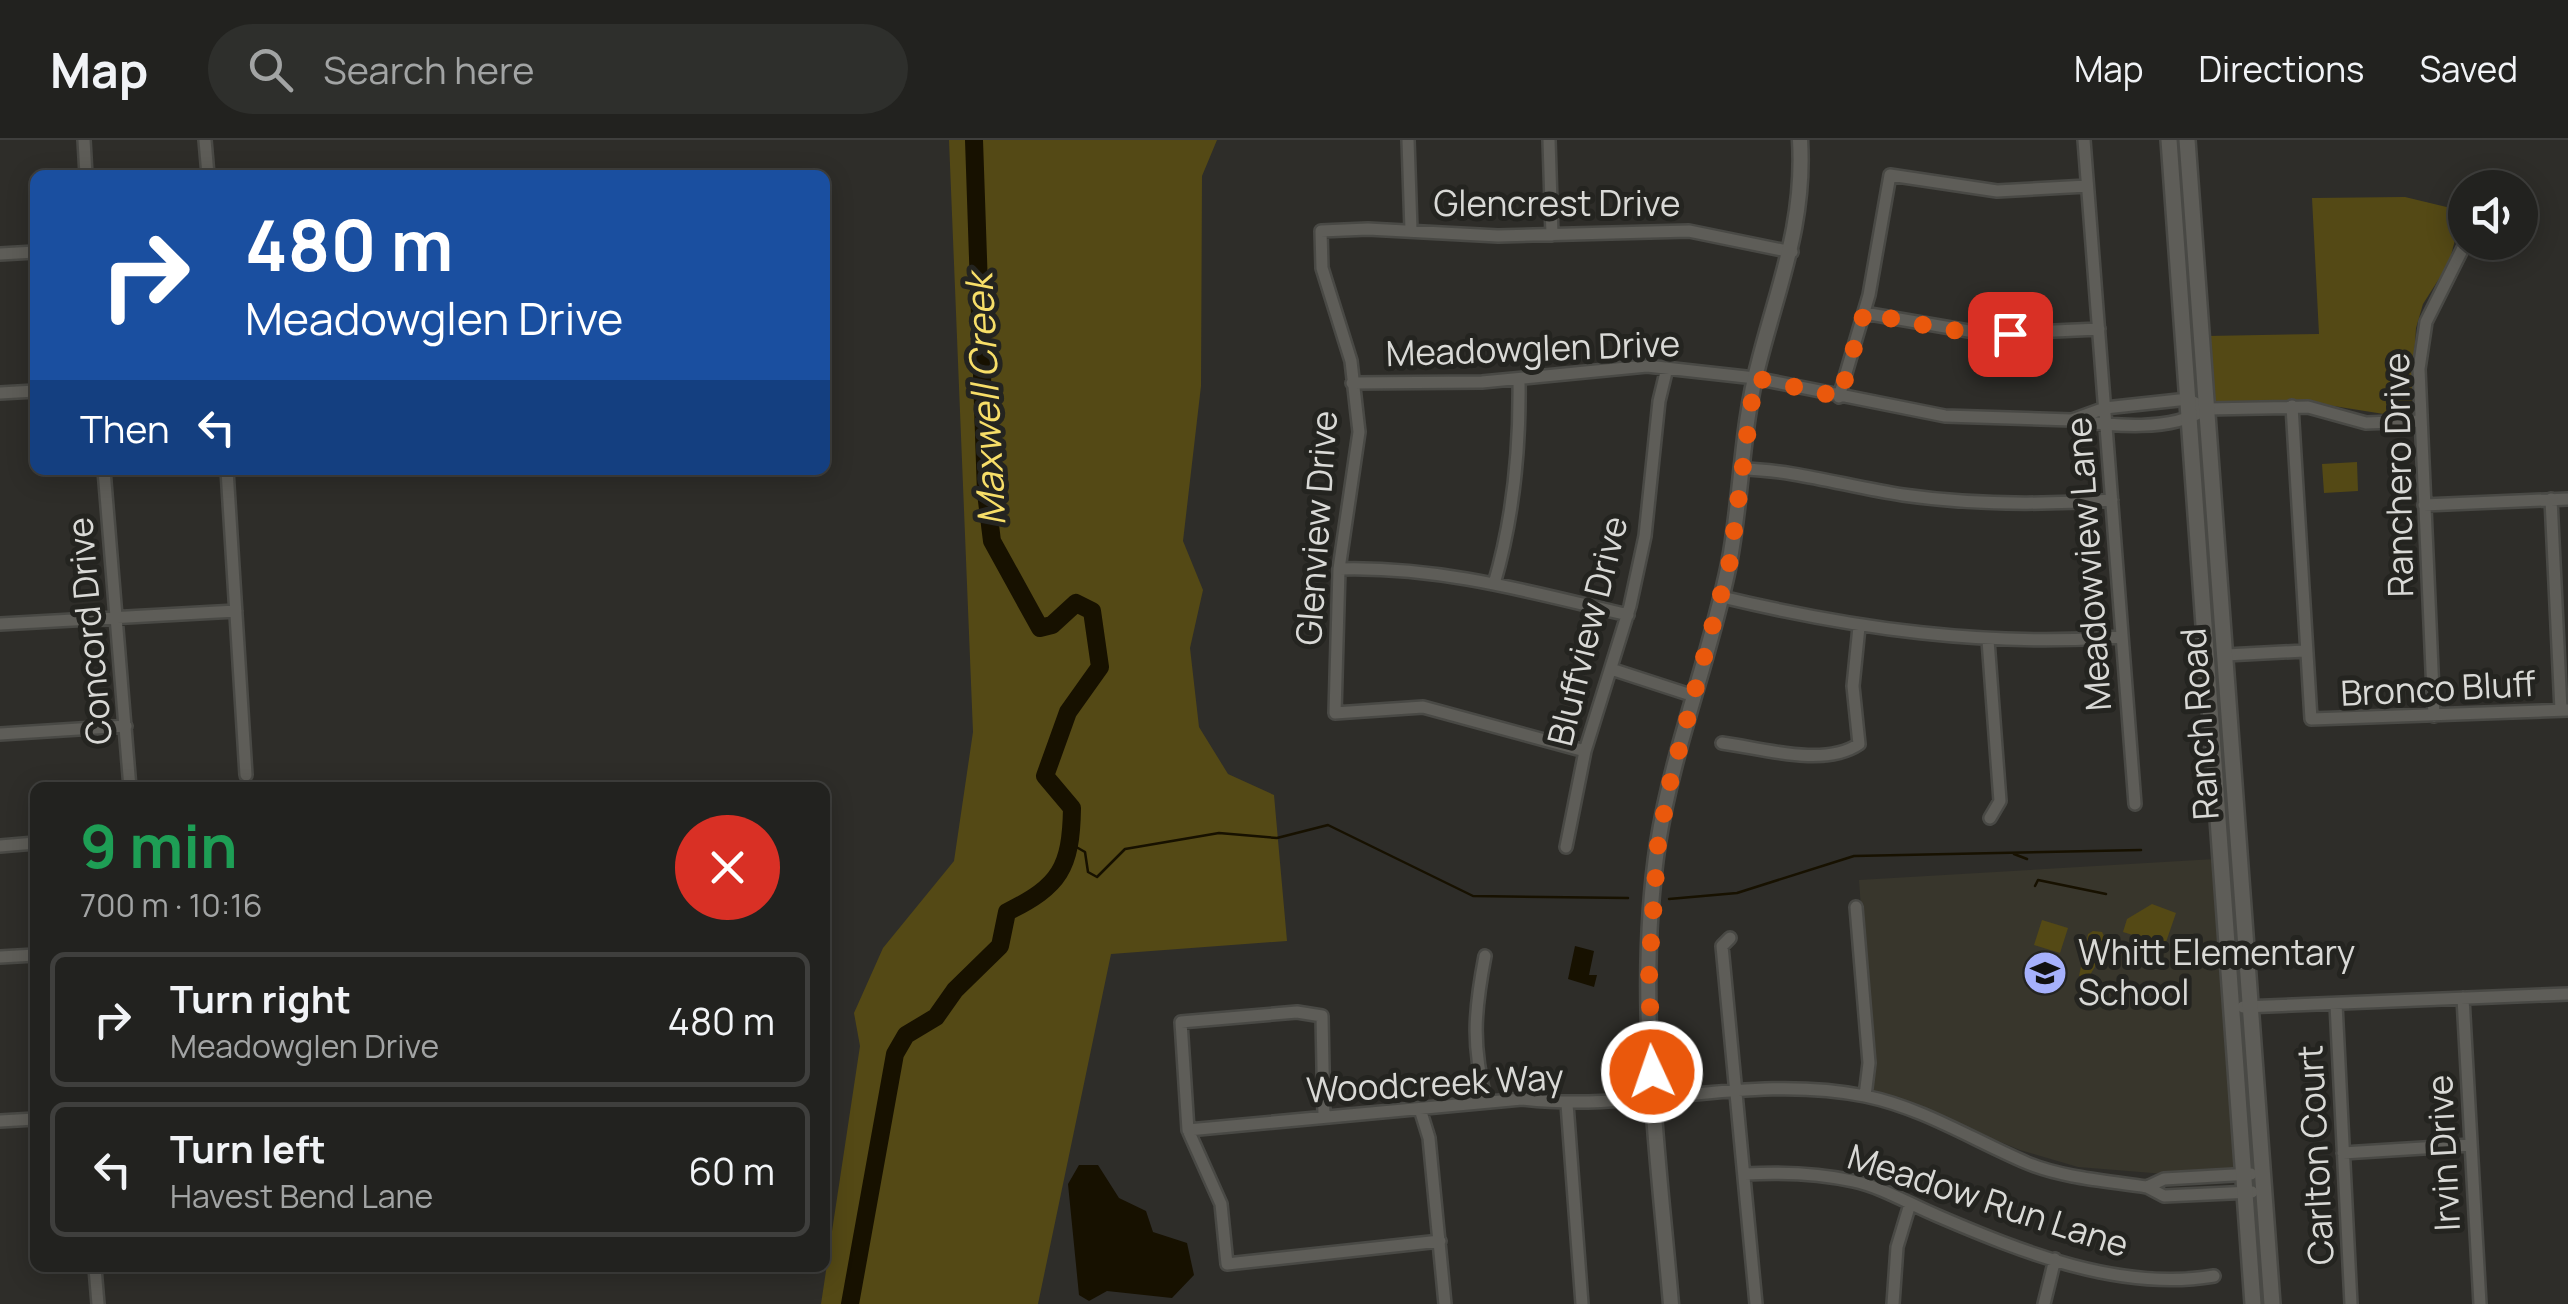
<!DOCTYPE html>
<meta charset="utf-8">
<style>
:root{--surface:#22221f;--page:#2e2f2c;--text:#f1f3f6;--muted:#a2a4a4;--line:#3f3f3d}
body{margin:0;font-family:Manrope,sans-serif;background:var(--page);color:var(--text);height:100vh;display:flex;flex-direction:column;font-size:38px;white-space:nowrap}
*{box-sizing:border-box;margin:0}
p{font-size:32px;color:var(--muted)}
.icon{flex:none;width:55px;height:55px;fill:none;stroke:currentColor;stroke-width:2;stroke-linecap:round;stroke-linejoin:round}
.map{position:relative;flex:1;overflow:hidden}
.drawer{position:absolute;left:30px;top:642px;width:800px;height:490px;display:flex;flex-direction:column;background:var(--surface);border-radius:15px;box-shadow:0 5px 25px #0003,0 0 0 2px var(--line)}
.drawer>*{flex:none}
.hud{position:absolute;left:30px;top:30px;width:800px;height:305px;border-radius:15px;box-shadow:0 5px 25px #0003,0 0 0 2px var(--line);background:#1a4fa0;color:#fff;overflow:hidden}
.tools{position:absolute;left:2448px;top:30px;display:grid;gap:20px}
.tools a{display:grid;place-items:center;width:90px;height:90px;border-radius:50%;background:var(--surface);box-shadow:0 5px 25px #0003,0 0 0 2px var(--line);font-size:50px}
.pin{position:absolute;display:grid;place-items:center;width:85px;height:85px;color:#fff;margin:-42px;border-radius:20px;box-shadow:0 5px 15px #0006}
.me{position:absolute;width:110px;margin:-55px;rotate:357deg;stroke-linejoin:round;filter:drop-shadow(0 0 8px #0008)}
.turn{display:flex;align-items:center;gap:35px;height:210px;padding:0 50px;font-size:45px}
.turn .icon{width:130px;height:130px;stroke-width:2.5}
.turn b{display:block;font-size:70px;line-height:85px}
.then{display:flex;align-items:center;height:95px;padding:0 50px;background:#0003;gap:20px;font-size:38px}
.round{display:grid;place-items:center;flex:none;width:105px;height:105px;border-radius:52px;background:var(--page)}
.headline{display:flex;align-items:center;justify-content:space-between;height:170px;padding:0 50px}
h1{font-size:60px;font-weight:700;line-height:75px;color:#1e9e55}
ul{padding:0;list-style:none}
li{display:flex;align-items:center;gap:30px;height:135px;margin:0 20px 15px;padding:0 30px;border:5px solid var(--line);border-radius:15px}
li div{flex:1}
li b{display:block;font-size:38px}
li em{font-style:normal}
header{display:flex;align-items:center;gap:60px;box-sizing:border-box;height:140px;padding:0 50px;background:var(--surface);border-bottom:2px solid var(--line)}
header strong{font-size:48px}
nav{display:flex;gap:55px;margin-inline-start:auto;font-size:35px}
.search{width:700px;height:90px;background:var(--page);display:flex;align-items:center;gap:25px;box-sizing:border-box;padding:0 35px;border-radius:55px;color:var(--muted);font-size:38px}
.map>svg:first-child{display:block}
.built{fill:#38362c}
.green{fill:#544915}
.water{fill:#171100}
.lines{fill:none;stroke-linecap:round;stroke-linejoin:round}
.stream{stroke:#171100;stroke-width:2.5}
.river{stroke:#171100;stroke-width:18}
.minor-casing{stroke:#494945;stroke-width:16}
.tertiary-casing{stroke:#494945;stroke-width:19}
.secondary-casing{stroke:#494945;stroke-width:20}
.minor{stroke:#5e5d58;stroke-width:11}
.tertiary{stroke:#5e5d58;stroke-width:14}
.secondary{stroke:#5e5d58;stroke-width:15}
.route{stroke:#ea580c;stroke-width:18;stroke-dasharray:0 32.4}
.labels{text-anchor:middle;stroke-width:10;stroke-linejoin:round;paint-order:stroke}
.street-label{font-size:35px;fill:#d9d9d6;stroke:#242420}
.poi-label{font-size:35px;fill:#d9d9d6;stroke:#242420;text-anchor:start}
.water-label{font-size:38px;font-style:italic;fill:#f7de68;stroke:#242420}
</style>
<header>
<strong>Map</strong>
<div class="search"><svg class="icon" aria-label="search" viewBox="0 0 24 24"><circle cx="10" cy="10" r="6"/><path d="M15 15l6 6"/></svg>Search here</div>
<nav><a>Map</a><a>Directions</a><a>Saved</a></nav>
</header>
<div class="map">
<svg width="2568" height="1164" viewBox="0 0 2568 1164">
<rect width="100%" height="100%" fill="#2e2d29"/>
<path class="built" d="M 2215,719 L 2239,1028 L 2165,1034 L 2078,1027 L 2020,1010 L 1874,950 L 1859,740 Z"/>
<path class="green" d="M 949,0 L 1217,0 L 1202,36 L 1201,246 L 1183,401 L 1203,450 L 1190,508 L 1199,587 L 1228,634 L 1274,655 L 1287,801 L 1111,814 L 1038,1164 L 821,1164 L 860,906 L 854,873 L 883,808 L 954,721 L 973,592 Z
M 2405,57 L 2459,70 L 2461,77 L 2449,123 L 2423,164 L 2416,188 L 2411,268 L 2390,275 L 2302,261 L 2217,262 L 2211,256 L 2207,196 L 2319,194 L 2312,58 Z
M 2357,322 L 2358,351 L 2324,353 L 2322,324 Z
M 2152,764 L 2176,773 L 2165,805 L 2123,792 L 2127,779 Z
M 2042,780 L 2068,788 L 2060,813 L 2034,805 Z
M 2093,791 L 2102,792 L 2105,798 L 2099,820 L 2087,840 L 2079,836 L 2088,794 Z"/>
<path class="water" d="M 1575,806 L 1594,811 L 1589,835 L 1597,835 L 1594,847 L 1568,839 Z
M 1079,1025 L 1098,1025 L 1119,1058 L 1146,1071 L 1153,1092 L 1187,1103 L 1194,1135 L 1172,1158 L 1107,1151 L 1089,1161 L 1079,1155 L 1068,1044 Z"/>
<g class="lines">
<path class="stream" d="M 1071,704 L 1085,712 L 1088,732 L 1097,737 L 1125,709 L 1219,693 L 1277,698 L 1328,685 L 1473,756 L 1628,758
M 2014,714 L 2027,719
M 2035,746 L 2038,740 L 2106,754
M 1669,759 L 1737,753 L 1854,716 L 2141,710"/>
<path class="river" d="M 850,1164 L 895,914 L 906,895 L 936,877 L 955,850 L 1000,806 L 1007,772 C 1060,746 1071,728 1072,668 L 1045,636 L 1068,572 L 1100,527 L 1092,471 L 1076,463 L 1052,485 L 1040,488 L 992,401 L 986,353 L 974,0"/>
<defs>
<path id="minor" d="M 84,0 L 86,35
M 205,0 L 208,35
M 1408,0 L 1411,90
M 1549,0 L 1552,95
M 2084,0 L 2135,664
M 0,114 L 35,112
M 1864,173 L 1986,194 L 2099,189
M 1352,243 L 1482,242 L 1647,226 L 1755,238 L 1945,276 L 2072,280
M 0,253 L 35,251
M 1839,257 L 1869,155 L 1890,35 L 1997,51 L 2087,46
M 2292,266 L 2311,579 L 2568,570
M 2206,269 C 2171,292 2113,286 2072,280 L 2105,268 L 2188,259 L 2206,269 L 2308,267 L 2366,283 L 2420,281
M 1742,329 C 1796,330 1849,347 1903,355 C 1973,365 2041,365 2112,360
M 104,330 L 130,648
M 227,330 L 246,635
M 2551,359 L 2561,570
M 2424,365 L 2568,359
M 1339,429 C 1439,426 1531,452 1628,475
M 1494,444 C 1514,376 1520,310 1519,240
M 1722,457 C 1856,489 1984,507 2122,497
M 0,484 L 236,471
M 1988,500 L 2000,661 L 1990,678
M 2226,515 L 2304,511
M 1611,529 L 1694,556
M 2434,576 L 2419,229 L 2426,182 L 2466,102
M 0,594 L 126,586
M 1722,603 C 1761,608 1824,628 1859,604 L 1853,546 L 1859,487
M 1585,611 L 1423,567 L 1335,573 L 1339,429 L 1359,292 L 1351,221 L 1322,128 L 1321,91 L 1368,89 L 1498,96 L 1689,91 L 1792,112
M 0,706 L 35,703
M 1566,707 L 1585,611 L 1630,466 L 1645,396 L 1659,261 L 1667,228
M 1856,767 L 1869,923 L 1865,956
M 1730,798 L 1722,806 L 1756,1164
M 1485,816 C 1474,873 1472,906 1486,962
M 0,817 L 35,815
M 2463,858 L 2480,1164
M 2336,864 L 2351,1164
M 2243,867 L 2568,854
M 1567,964 L 1582,1164
M 1420,969 L 1429,998 L 1445,1164
M 1324,977 L 1322,876 L 1297,872 L 1181,882 L 1188,990 L 1221,1064 L 1227,1124 L 1440,1101
M 0,981 L 35,979
M 1188,990 L 1522,959 C 1636,973 1751,933 1865,956 C 1923,968 1973,1000 2027,1023 C 2063,1038 2109,1041 2147,1047 L 2164,1056 L 2252,1052
M 2343,1013 L 2471,1005
M 1745,1034 C 1782,1032 1817,1033 1853,1041 C 1882,1047 1911,1065 1938,1076 C 2022,1112 2121,1152 2214,1136
M 2147,1047 L 2164,1039 L 2251,1034
M 95,1128 L 98,1164
M 1893,1164 L 1897,1107 L 1910,1064
M 2044,1164 L 2055,1119"/>
<path id="tertiary" d="M 1671,1164 C 1658,1011 1635,855 1658,703 C 1673,608 1710,518 1729,424 C 1742,357 1741,288 1759,222 C 1779,143 1805,83 1800,0"/>
<path id="secondary" d="M 2169,0 L 2253,1164
M 2187,0 L 2272,1164"/>
</defs>
<use href="#minor" class="minor-casing"/>
<use href="#tertiary" class="tertiary-casing"/>
<use href="#secondary" class="secondary-casing"/>
<use href="#minor" class="minor"/>
<use href="#tertiary" class="tertiary"/>
<use href="#secondary" class="secondary"/>
</g>
<g class="lines">
<path class="route" d="M 1652,932 L 1649,830 L 1658,704 L 1670,643 L 1730,421 L 1755,238 L 1840,257 L 1864,173 L 1949,190 L 2010,194"/>
</g>
<defs>
<symbol id="school-disc" viewBox="-11 -11 22 22"><circle r="9.5" fill="#a6b1fc" stroke="#242420"/><path d="M0-5L7-2L0 1L-7-2ZM-4 1L0 2.5L4 1V4Q0 6-4 4Z" fill="#111"/></symbol>
</defs>
<g fill-rule="evenodd">
<use href="#school-disc" x="2020" y="808" width="50" height="50"/>
</g>
<g class="labels">
<g class="street-label">
<text x="1557" y="76">Glencrest Drive</text>
<text transform="translate(1533 209) rotate(-2)" y="12">Meadowglen Drive</text>
<text transform="translate(2399 335) rotate(-91)" y="12">Ranchero Drive</text>
<text transform="translate(1317 388) rotate(-86)" y="12">Glenview Drive</text>
<text transform="translate(2089 424) rotate(-94)" y="12">Meadowview Lane</text>
<text transform="translate(90 491) rotate(-95)" y="12">Concord Drive</text>
<text transform="translate(1588 491) rotate(-76)" y="12">Bluffview Drive</text>
<text transform="translate(2438 549) rotate(-3)" y="12">Bronco Bluff</text>
<text transform="translate(2200 584) rotate(-94)" y="12">Ranch Road</text>
<text transform="translate(1435 944) rotate(-3)" y="12">Woodcreek Way</text>
<text transform="translate(2444 1013) rotate(-93)" y="12">Irvin Drive</text>
<text transform="translate(2316 1015) rotate(-93)" y="12">Carlton Court</text>
<text transform="translate(1988 1061) rotate(18)" y="12">Meadow Run Lane</text>
</g>
<g class="poi-label">
<text x="2078" y="825">Whitt Elementary<tspan x="2078" dy="40">School</tspan></text>
</g>
<g class="water-label">
<text transform="translate(986 260) rotate(-93)" y="13">Maxwell Creek</text>
</g>
</g>
</svg>
<div class="tools">
<a><svg class="icon" aria-label="sound" viewBox="0 0 24 24"><path d="M4 9h4l5-4v14l-5-4H4zM17 9q2 3 0 6"/></svg></a>
</div>
<div class="pin" style="left:2010px;top:194px;background:#d93025"><svg class="icon" aria-label="arrive" viewBox="0 0 24 24"><path d="M6 21V4h12l-3 4 3 4H6"/></svg></div>
<svg class="me" style="left:1652px;top:932px" viewBox="-20 -20 40 40"><circle r="17" fill="#ea580c" stroke="#fff" stroke-width="3"/><path d="M0-11L8 9 0 5-8 9z" fill="#fff"/></svg>
<div class="hud">
<div class="turn"><svg class="icon" aria-label="right" viewBox="0 0 24 24"><path d="M7 20v-9h11M14 6l5 5-5 5"/></svg><div><b>480 m</b>Meadowglen Drive</div></div>
<div class="then">Then<svg class="icon" aria-label="left" viewBox="0 0 24 24"><path d="M17 20v-9H6M10 6l-5 5 5 5"/></svg></div>
</div>
<section class="drawer">
<div class="headline"><div><h1>9 min</h1><p>700 m · 10:16</p></div><a class="round" style="background:#d93025;color:#fff"><svg class="icon" aria-label="close" viewBox="0 0 24 24"><path d="M6 6l12 12M18 6L6 18"/></svg></a></div>
<ul>
<li><svg class="icon" aria-label="right" viewBox="0 0 24 24"><path d="M7 20v-9h11M14 6l5 5-5 5"/></svg><div><b>Turn right</b><p>Meadowglen Drive</p></div><em>480 m</em></li>
<li><svg class="icon" aria-label="left" viewBox="0 0 24 24"><path d="M17 20v-9H6M10 6l-5 5 5 5"/></svg><div><b>Turn left</b><p>Havest Bend Lane</p></div><em>60 m</em></li>
</ul>
</section>
</div>
